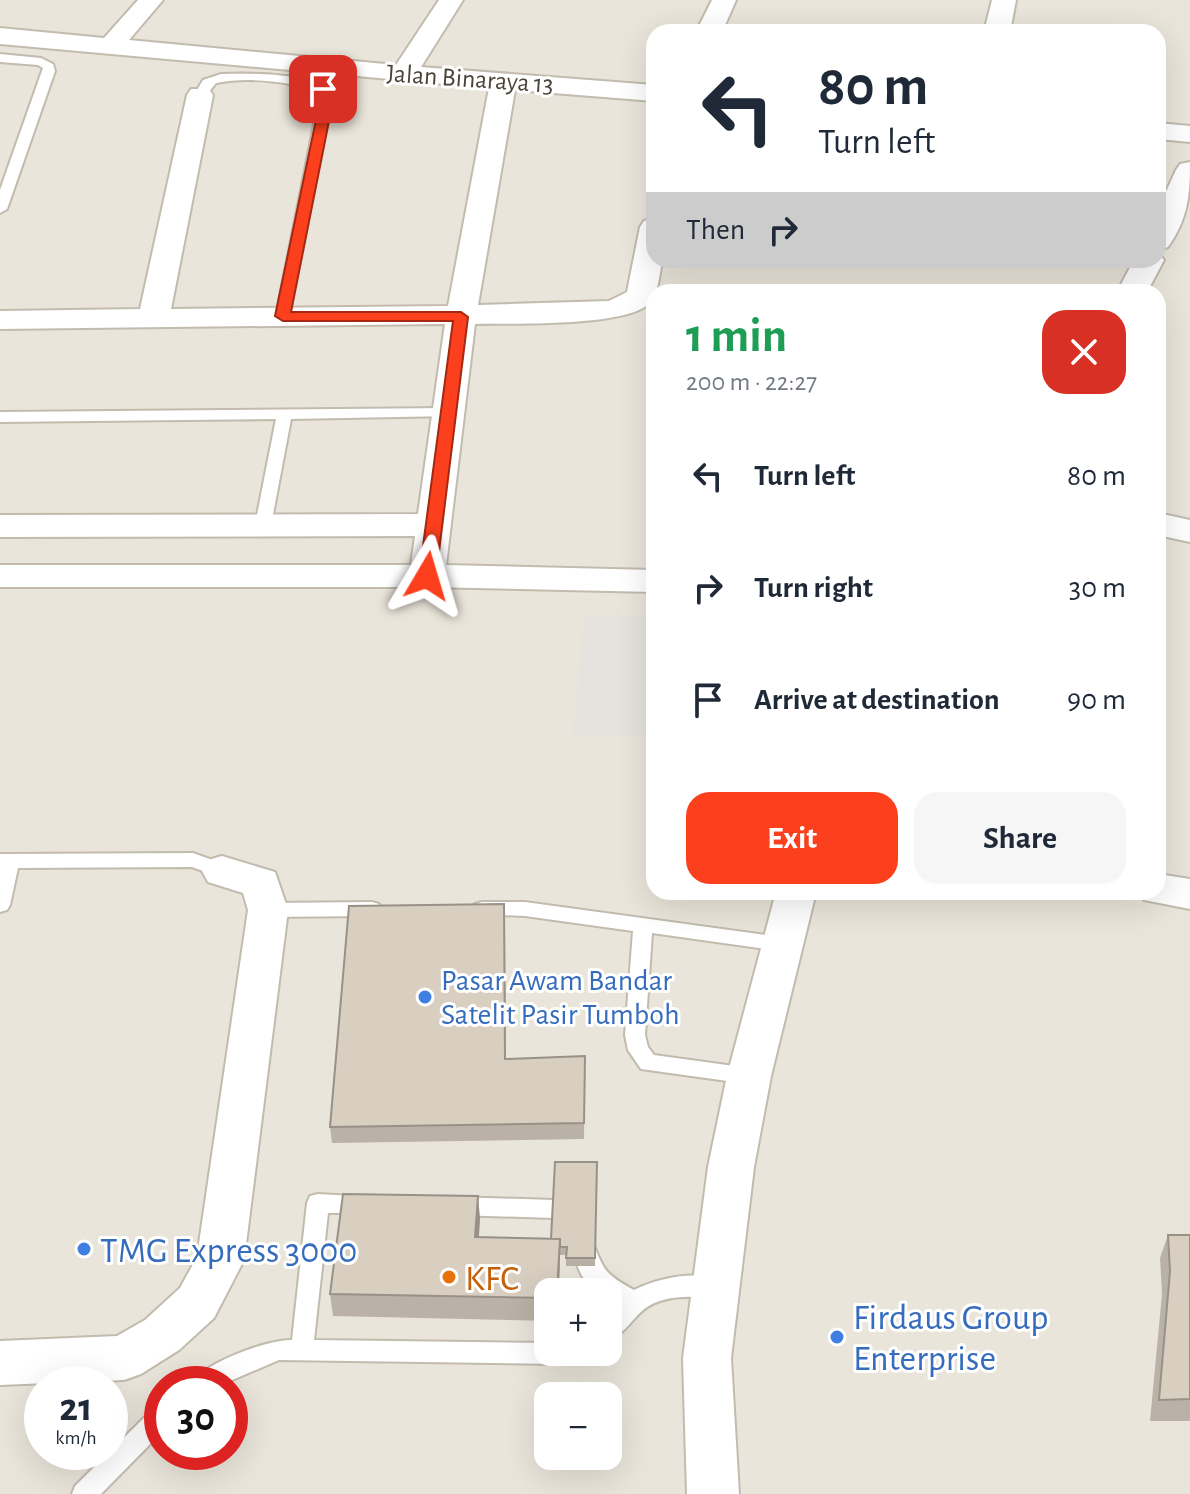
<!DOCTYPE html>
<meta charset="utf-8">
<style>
:root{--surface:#fff;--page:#f6f6f7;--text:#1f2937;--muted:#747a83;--accent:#fc3f1d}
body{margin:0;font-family:"Alegreya Sans",sans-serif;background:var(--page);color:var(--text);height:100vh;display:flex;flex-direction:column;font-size:30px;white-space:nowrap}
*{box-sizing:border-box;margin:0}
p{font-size:26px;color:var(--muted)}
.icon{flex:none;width:44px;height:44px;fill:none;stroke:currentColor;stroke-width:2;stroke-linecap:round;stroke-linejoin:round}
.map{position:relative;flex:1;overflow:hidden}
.side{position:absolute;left:646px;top:284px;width:520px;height:616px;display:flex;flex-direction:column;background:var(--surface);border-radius:24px;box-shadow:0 8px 32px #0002}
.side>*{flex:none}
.top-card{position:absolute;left:646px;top:24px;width:520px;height:244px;border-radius:24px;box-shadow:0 8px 32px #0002;background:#fff;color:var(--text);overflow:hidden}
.buttons{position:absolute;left:534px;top:1278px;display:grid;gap:16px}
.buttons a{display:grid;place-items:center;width:88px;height:88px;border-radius:16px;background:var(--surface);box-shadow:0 8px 32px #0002;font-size:40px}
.speed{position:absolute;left:24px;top:1366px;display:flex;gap:16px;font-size:40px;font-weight:700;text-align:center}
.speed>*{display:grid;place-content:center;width:104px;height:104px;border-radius:50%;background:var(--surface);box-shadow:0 8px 32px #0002;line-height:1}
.speed small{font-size:20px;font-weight:400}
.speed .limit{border:12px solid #d22;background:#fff;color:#111}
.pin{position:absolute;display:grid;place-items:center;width:68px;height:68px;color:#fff;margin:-34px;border-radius:16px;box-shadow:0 4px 12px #0006}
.me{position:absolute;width:88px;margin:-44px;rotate:7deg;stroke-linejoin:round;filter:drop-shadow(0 0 6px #0008)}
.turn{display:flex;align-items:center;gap:28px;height:168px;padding:0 40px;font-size:36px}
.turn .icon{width:104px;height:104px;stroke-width:2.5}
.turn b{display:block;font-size:56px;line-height:68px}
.then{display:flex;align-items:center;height:76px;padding:0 40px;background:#0003;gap:16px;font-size:30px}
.round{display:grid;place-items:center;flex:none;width:84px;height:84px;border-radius:24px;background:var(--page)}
.summary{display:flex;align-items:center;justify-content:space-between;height:136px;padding:0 40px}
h1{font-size:48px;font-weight:700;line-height:60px;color:#1e9e55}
.primary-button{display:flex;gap:16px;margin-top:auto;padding:16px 40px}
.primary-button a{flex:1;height:92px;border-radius:24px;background:var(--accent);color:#fff;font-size:32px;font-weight:700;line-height:92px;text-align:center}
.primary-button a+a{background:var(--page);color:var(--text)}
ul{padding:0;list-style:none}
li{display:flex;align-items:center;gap:24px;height:112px;padding:0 40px}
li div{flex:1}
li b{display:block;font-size:30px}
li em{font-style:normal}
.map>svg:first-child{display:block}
.residential{fill:#eae5da;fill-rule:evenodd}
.industrial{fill:#e6e2dd}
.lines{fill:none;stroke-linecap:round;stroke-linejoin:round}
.lane-casing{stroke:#c2bbae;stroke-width:4}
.street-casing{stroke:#c2bbae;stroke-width:4}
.lane{fill:#fff;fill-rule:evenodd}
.street{fill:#fff;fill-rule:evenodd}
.wall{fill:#bab2a6}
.shaded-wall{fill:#979187}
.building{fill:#d8cfc1;stroke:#979187;stroke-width:2}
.route{fill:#fc3f1d;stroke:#a42913;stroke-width:2}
.shop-dot{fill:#3f7fe0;stroke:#fff;stroke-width:3}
.food-dot{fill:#e8710a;stroke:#fff;stroke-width:3}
.labels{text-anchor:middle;stroke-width:6;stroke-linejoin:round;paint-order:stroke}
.far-street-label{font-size:26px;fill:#4b4439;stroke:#fff}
.shop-label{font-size:30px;fill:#366cbe;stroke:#fff;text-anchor:start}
.near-shop-label{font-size:36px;fill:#366cbe;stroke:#fff;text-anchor:start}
.near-food-label{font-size:36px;fill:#c56008;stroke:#fff;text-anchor:start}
</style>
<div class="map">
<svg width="1190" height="1494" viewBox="0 0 1190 1494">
<rect width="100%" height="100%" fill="#f6f3ec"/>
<path class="residential" d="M 0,0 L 1190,0 L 1190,1494 L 0,1494 ZM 654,32 L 1158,32 L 1158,260 L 654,260 ZM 654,292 L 1158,292 L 1158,892 L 654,892 ZM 548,1292 L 608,1292 L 608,1352 L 548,1352 ZM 42,1384 L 110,1384 L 110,1452 L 42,1452 ZM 162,1384 L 230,1384 L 230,1452 L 162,1452 ZM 548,1396 L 608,1396 L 608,1456 L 548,1456 Z"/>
<path class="industrial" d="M 584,615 L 654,616 L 654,736 L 573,735 Z"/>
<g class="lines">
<defs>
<path id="lane" d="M 0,54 L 41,58 L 53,64 L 55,71 L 7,209 L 0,213 L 0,190 L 43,68 L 38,65 L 0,62 Z
M 221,74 C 250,73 311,73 333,92 L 288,319 L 283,320 L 276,316 L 320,94 C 292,80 246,77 216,83 L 204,98 L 196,98 L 194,95 L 203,80 Z
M 448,408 L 456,413 L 453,416 L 291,419 L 271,525 L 263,530 L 255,525 L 276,419 L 0,422 L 0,412 Z
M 193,853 L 229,866 L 232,871 L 229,876 L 222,878 L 192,867 L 18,868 L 10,905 L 7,910 L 0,912 L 0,854 Z
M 372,902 L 379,904 L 382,909 L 379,914 L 372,916 L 268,917 L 261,915 L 258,910 L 261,905 L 268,903 Z
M 482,902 L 525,902 L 788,938 L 791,943 L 788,948 L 781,951 L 652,933 L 645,1035 L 648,1047 L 654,1055 L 749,1068 L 756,1070 L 759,1076 L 756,1082 L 749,1084 L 641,1069 L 628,1050 L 625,1035 L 633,931 L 525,916 L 475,914 L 472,909 L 475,904 Z
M 318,1194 L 372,1197 L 375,1204 L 372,1211 L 364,1213 L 328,1213 L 314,1340 L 548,1343 L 548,1352 L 574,1352 L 570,1359 L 554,1364 L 279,1360 L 223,1384 L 192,1384 C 202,1363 269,1339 292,1340 L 307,1203 L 310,1196 Z
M 454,1197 L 554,1200 L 574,1204 L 584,1218 L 581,1225 L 573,1227 L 554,1218 L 454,1215 L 446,1213 L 443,1206 L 446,1199 Z
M 581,1232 L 589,1235 C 605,1268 599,1271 634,1290 C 658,1278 695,1270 721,1280 L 724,1287 L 721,1294 L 713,1297 C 689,1297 660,1294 641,1312 C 630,1322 623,1335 608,1340 L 608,1315 L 618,1304 L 608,1299 L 608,1292 C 582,1292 576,1263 570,1242 L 573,1235 Z
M 162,1405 L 162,1432 L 101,1494 L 72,1494 L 75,1486 L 154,1408 Z"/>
<path id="street" d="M 138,0 L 163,0 L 129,40 L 396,65 L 439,0 L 463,0 L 421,67 L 654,85 L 654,101 L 515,90 L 478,305 L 609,301 L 627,292 L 640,227 L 644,221 L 654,218 L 654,260 L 662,260 C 660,274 658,290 652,300 C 636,328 508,323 475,324 L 446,565 L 654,570 L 654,592 L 427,587 L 0,587 L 0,565 L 411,565 L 415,536 L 0,537 L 0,515 L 418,514 L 445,324 L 0,329 L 0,311 L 140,309 L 187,95 L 191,89 L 209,89 L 213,95 L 171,309 L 448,306 L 489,88 L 0,44 L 0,28 L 104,38 Z
M 712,0 L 736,0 L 722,32 L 696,32 Z
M 992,0 L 1016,0 L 1010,32 L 984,32 Z
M 1158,123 L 1190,126 L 1190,142 L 1158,139 Z
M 1190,162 C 1190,195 1188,219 1168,247 L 1158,250 L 1158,209 L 1176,170 L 1180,164 Z
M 1158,253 L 1164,260 L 1147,292 L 1117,292 L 1134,260 L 1158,260 Z
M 1158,513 L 1190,520 L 1190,542 L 1158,535 Z
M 222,856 L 275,872 L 288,910 L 244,1260 L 214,1318 L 179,1350 L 141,1374 L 124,1380 L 0,1385 L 0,1341 L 117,1336 L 145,1320 L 180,1288 L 197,1257 L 248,910 L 243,893 L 208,882 L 202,871 L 208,860 Z
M 1158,874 L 1190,879 L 1190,909 L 1144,900 L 1139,892 L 1158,892 Z
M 776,892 L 816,892 L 771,1076 L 754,1167 L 731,1358 L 739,1494 L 687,1494 L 683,1358 L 708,1167 L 727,1076 Z"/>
</defs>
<use href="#lane" class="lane-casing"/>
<use href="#street" class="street-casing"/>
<use href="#lane" class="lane"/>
<use href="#street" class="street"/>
</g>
<path class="wall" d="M 505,921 L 506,1059 L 585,1056 L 584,1139 L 332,1143 L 330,1127 Z
M 597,1162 L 595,1266 L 566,1266 L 566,1255 L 560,1255 L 559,1292 L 548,1292 L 548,1321 L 333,1316 L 330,1294 L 480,1218 L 479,1237 L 551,1239 Z
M 1168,1235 L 1190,1235 L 1190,1421 L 1150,1421 L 1162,1294 L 1160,1258 Z"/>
<path class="shaded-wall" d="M 478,1196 L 480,1218 L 477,1259 L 475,1237 Z
M 560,1239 L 559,1292 L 557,1292 Z"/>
<path class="building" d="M 504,904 L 505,1059 L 585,1056 L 584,1123 L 330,1127 L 349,906 Z
M 555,1162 L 597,1162 L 595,1258 L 566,1258 L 567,1247 L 560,1247 L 560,1239 L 551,1239 Z
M 343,1194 L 478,1196 L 475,1237 L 560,1239 L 557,1292 L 548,1292 L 548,1298 L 330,1294 Z
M 1168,1235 L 1190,1235 L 1190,1399 L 1159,1400 L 1170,1271 Z"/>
<path class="route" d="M 319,86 L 328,86 L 334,96 L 291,312 L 461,312 L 468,317 L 436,576 L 427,581 L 419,576 L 453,321 L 283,321 L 275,316 L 321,96 Z"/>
<g class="shop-dot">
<circle cx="425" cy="997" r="8"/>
<circle cx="84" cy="1249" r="8"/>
<circle cx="837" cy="1337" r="8"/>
</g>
<circle class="food-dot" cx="449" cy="1277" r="8"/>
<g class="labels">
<g class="far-street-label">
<text transform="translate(470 78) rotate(4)" y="9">Jalan Binaraya 13</text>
</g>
<g class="shop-label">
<text x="441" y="990">Pasar Awam Bandar<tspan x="441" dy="34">Satelit Pasir Tumboh</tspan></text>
</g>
<g class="near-shop-label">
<text x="100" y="1262">TMG Express 3000</text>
<text x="853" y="1329">Firdaus Group<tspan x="853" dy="41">Enterprise</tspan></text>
</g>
<g class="near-food-label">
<text x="465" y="1290">KFC</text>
</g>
</g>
</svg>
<div class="buttons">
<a>+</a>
<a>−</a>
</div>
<div class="speed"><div>21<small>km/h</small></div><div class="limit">30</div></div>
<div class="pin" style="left:323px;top:89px;background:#d93025"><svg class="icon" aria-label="arrive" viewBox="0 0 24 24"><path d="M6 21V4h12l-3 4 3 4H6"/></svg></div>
<svg class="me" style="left:427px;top:576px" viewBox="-20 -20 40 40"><path d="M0-17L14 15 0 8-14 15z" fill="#fc3f1d" stroke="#fff" stroke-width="4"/></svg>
<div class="top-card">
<div class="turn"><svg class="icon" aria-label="left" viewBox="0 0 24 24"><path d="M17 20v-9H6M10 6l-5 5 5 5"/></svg><div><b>80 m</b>Turn left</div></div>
<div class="then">Then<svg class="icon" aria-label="right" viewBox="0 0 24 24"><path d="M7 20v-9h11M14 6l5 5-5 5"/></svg></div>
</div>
<section class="side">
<div class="summary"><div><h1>1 min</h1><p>200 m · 22:27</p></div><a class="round" style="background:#d93025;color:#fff"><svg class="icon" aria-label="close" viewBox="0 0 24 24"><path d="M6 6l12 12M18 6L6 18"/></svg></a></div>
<ul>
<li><svg class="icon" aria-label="left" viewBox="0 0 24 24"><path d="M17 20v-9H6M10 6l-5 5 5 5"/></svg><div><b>Turn left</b></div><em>80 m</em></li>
<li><svg class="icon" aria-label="right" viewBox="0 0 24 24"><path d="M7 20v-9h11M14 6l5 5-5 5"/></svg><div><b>Turn right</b></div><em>30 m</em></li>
<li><svg class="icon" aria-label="arrive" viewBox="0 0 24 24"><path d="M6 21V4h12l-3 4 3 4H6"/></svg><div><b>Arrive at destination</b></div><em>90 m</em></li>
</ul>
<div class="primary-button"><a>Exit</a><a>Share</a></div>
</section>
</div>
